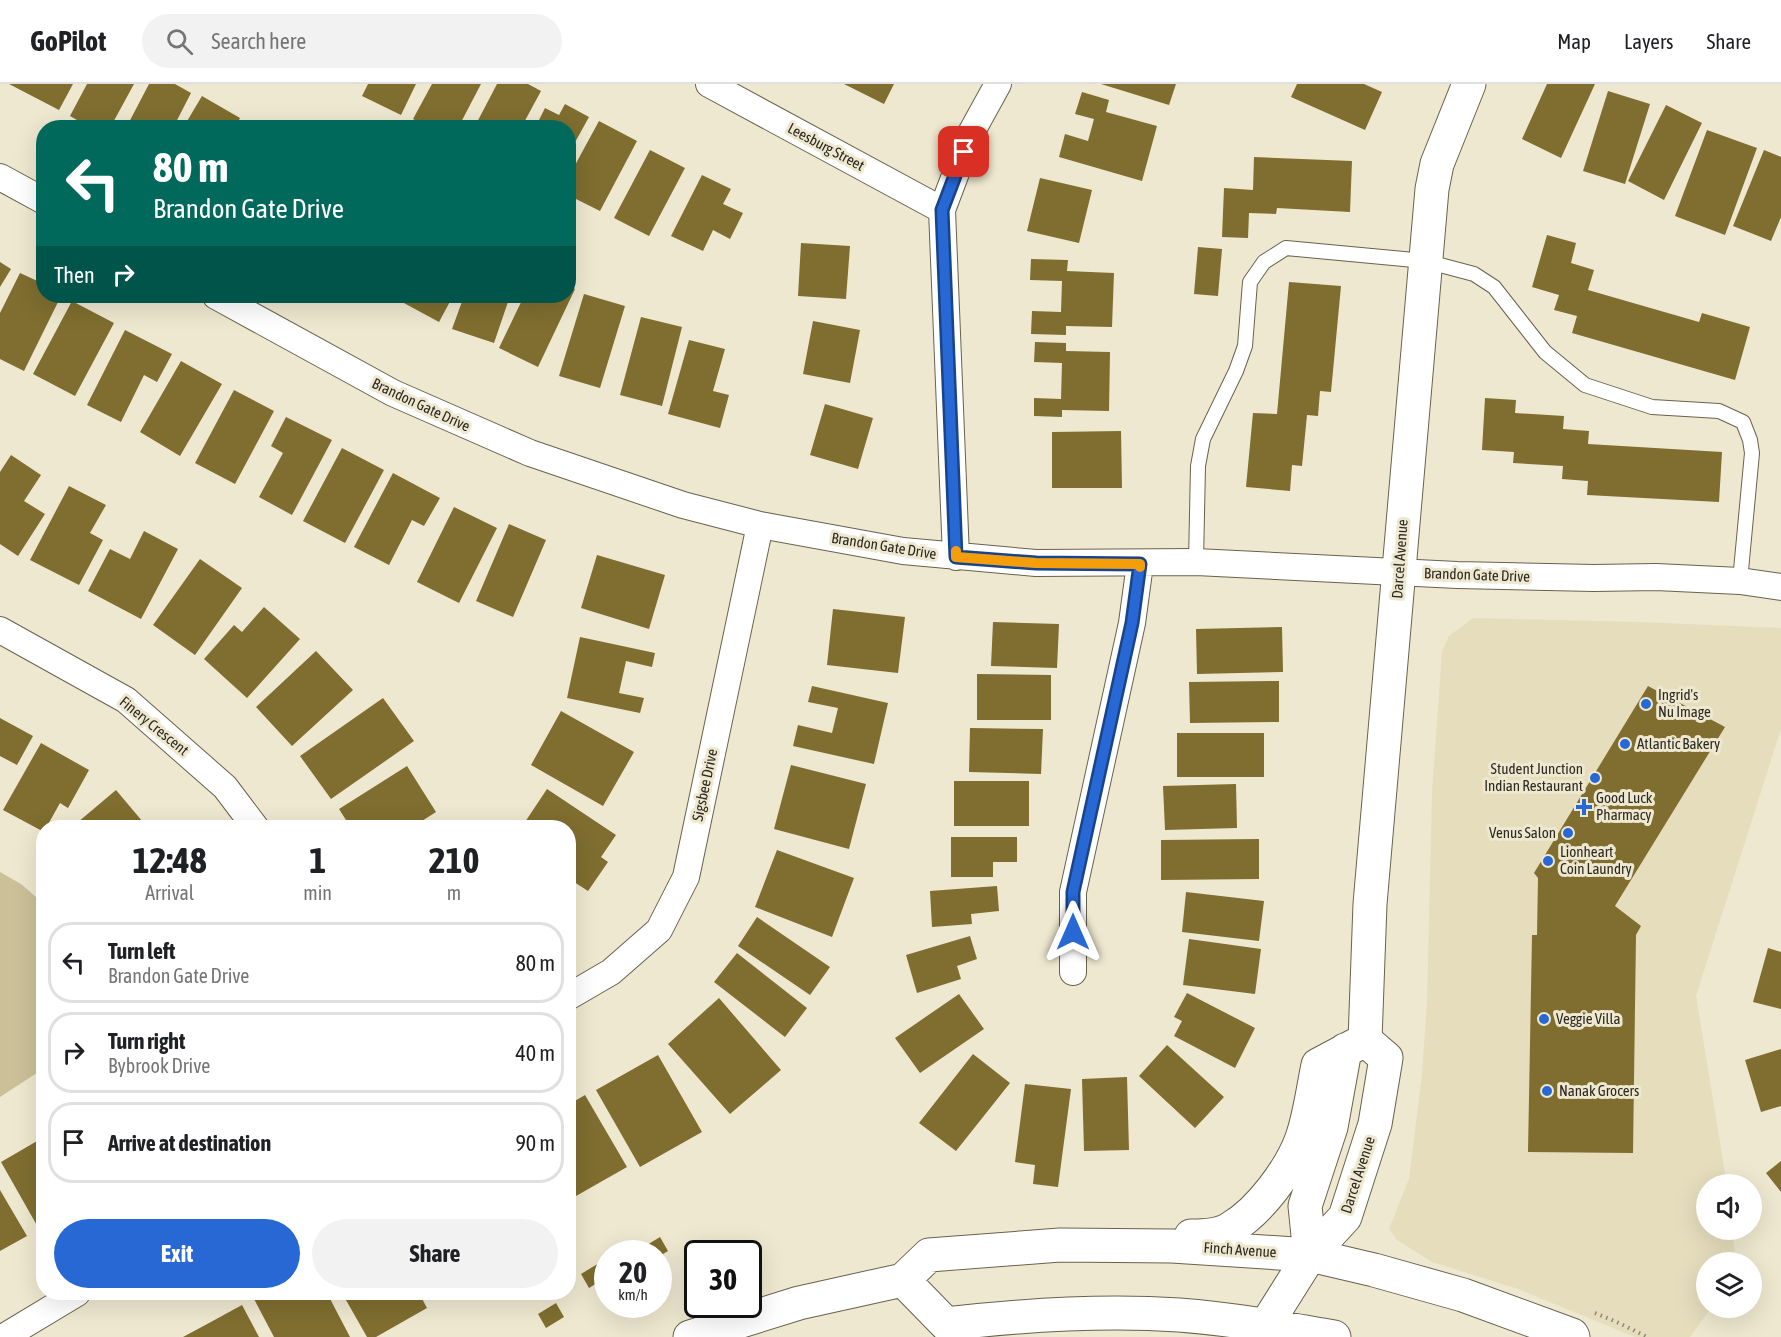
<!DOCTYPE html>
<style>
:root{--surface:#fff;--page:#f2f2f2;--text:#202124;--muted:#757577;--line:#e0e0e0;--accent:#2768d5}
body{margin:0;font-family:"Asap Condensed",sans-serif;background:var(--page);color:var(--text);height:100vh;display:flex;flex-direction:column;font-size:22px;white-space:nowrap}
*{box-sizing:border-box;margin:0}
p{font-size:20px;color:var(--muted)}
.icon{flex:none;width:33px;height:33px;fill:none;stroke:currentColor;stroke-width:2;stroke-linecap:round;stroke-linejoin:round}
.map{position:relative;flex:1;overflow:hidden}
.details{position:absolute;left:36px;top:736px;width:540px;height:480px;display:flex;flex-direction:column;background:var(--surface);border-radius:24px;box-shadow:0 6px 24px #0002}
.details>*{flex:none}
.guide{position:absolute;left:36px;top:36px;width:540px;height:183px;border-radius:24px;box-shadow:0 6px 24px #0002;background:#00695c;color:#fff;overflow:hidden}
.fabs{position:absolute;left:1696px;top:1090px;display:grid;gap:12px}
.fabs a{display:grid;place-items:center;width:66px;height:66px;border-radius:50%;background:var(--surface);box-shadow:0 6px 24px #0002;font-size:30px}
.speed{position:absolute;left:594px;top:1156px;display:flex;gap:12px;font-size:30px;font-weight:700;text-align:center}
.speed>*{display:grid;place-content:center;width:78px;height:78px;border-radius:50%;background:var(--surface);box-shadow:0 6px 24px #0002;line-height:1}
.speed small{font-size:15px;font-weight:400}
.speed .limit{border:3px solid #111;border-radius:9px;background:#fff;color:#111}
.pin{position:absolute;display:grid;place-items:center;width:51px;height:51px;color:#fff;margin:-26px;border-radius:12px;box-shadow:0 3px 9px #0006}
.me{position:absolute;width:66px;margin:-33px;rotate:0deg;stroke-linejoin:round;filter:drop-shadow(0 0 4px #0008)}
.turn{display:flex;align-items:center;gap:21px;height:126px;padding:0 18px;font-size:27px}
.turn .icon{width:78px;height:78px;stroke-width:2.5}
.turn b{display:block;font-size:42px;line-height:51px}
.then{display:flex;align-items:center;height:57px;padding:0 18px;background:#0003;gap:12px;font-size:22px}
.eta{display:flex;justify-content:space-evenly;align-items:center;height:102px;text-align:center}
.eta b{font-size:36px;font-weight:700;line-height:42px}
.action{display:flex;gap:12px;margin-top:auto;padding:12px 18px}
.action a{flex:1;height:69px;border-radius:36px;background:var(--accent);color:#fff;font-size:24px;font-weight:700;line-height:69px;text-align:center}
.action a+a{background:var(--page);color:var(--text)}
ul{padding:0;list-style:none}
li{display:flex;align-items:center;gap:18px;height:81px;margin:0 12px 9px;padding:0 6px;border:3px solid var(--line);border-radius:24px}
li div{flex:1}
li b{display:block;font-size:22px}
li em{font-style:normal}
header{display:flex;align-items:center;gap:36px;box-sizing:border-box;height:84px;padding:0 30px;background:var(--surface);border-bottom:2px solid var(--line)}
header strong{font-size:28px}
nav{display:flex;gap:33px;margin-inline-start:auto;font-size:21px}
.search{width:420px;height:54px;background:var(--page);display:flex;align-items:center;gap:15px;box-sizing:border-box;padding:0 21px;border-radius:33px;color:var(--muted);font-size:22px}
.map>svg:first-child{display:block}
.built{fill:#e6ddbd}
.green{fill:#cbc098}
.building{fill:#7f6e2f}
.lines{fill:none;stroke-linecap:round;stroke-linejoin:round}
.lane-casing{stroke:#68624d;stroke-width:16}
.street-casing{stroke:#68624d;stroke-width:28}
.secondary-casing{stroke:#68624d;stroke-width:35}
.path{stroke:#8d8877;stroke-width:4;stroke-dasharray:1.5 4.5;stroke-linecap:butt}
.lane{stroke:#fff;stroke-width:14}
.street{stroke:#fff;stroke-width:26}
.secondary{stroke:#fff;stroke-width:33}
.route-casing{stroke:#19448a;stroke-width:15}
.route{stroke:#2768d5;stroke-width:10}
.slow{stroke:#f59e0b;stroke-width:10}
.poi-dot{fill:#2768d5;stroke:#efe8d0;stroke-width:2}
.labels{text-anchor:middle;stroke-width:6;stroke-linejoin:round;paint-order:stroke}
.street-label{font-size:15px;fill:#2c2920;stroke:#efe8d0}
.poi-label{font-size:15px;fill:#2c2920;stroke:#efe8d0;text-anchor:start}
</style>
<header>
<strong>GoPilot</strong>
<div class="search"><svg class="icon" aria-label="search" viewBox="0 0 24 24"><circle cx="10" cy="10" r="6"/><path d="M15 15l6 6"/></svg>Search here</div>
<nav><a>Map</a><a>Layers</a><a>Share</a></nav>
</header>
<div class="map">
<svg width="1781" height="1253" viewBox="0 0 1781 1253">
<rect width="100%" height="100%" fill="#efe8d0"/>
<path class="built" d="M 1473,534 L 1640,538 L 1781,544 L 1781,645 L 1696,912 L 1727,1101 L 1707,1101 L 1707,1146 L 1732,1146 L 1736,1179 L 1707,1179 L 1707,1224 L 1711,1224 L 1690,1253 L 1635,1253 L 1518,1205 L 1432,1178 L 1397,1156 L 1389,1145 L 1409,1095 L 1422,990 L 1427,919 L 1432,709 L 1442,567 L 1449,552 Z"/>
<path class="green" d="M 0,788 L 21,800 L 44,820 L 43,985 L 0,1013 Z"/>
<path class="building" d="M 9,0 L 73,0 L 59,26 Z
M 87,0 L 134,0 L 110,44 L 91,44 L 70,32 Z
M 149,0 L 175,0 L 191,9 L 173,44 L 126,44 Z
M 368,0 L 416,0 L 401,31 L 362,12 Z
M 432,0 L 481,0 L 458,44 L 430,44 L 413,35 Z
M 497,0 L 528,0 L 541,7 L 521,44 L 474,44 Z
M 844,0 L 894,0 L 884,20 Z
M 1101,0 L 1176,0 L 1169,21 Z
M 1297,0 L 1364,0 L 1382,8 L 1365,46 L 1291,13 Z
M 1547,0 L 1595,0 L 1561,74 L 1522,55 Z
M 1608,7 L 1650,20 L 1625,100 L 1583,87 Z
M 1082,8 L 1109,16 L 1106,28 L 1157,42 L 1142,97 L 1059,73 L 1065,50 L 1088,57 L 1094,35 L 1075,30 Z
M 202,12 L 240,34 L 235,44 L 183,44 Z
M 565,20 L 589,33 L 568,71 L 568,44 L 535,44 L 545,24 L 559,31 Z
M 1666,21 L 1702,39 L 1664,116 L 1628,97 Z
M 599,37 L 637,57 L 600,127 L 568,111 L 568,94 Z
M 1707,46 L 1757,64 L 1725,151 L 1675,132 Z
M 650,66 L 685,84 L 649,152 L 614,134 Z
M 1764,66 L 1781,73 L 1781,133 L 1771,157 L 1733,142 Z
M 1254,73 L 1352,77 L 1350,128 L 1277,124 L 1276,130 L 1249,129 L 1248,154 L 1222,153 L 1224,104 L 1253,106 Z
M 702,91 L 731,105 L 723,120 L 743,129 L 730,155 L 713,146 L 703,167 L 671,152 Z
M 1040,94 L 1092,106 L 1079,159 L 1027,147 Z
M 1547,151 L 1576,159 L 1571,179 L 1594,186 L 1588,206 L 1699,238 L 1702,229 L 1750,243 L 1735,296 L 1572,249 L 1577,232 L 1554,226 L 1559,211 L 1532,203 Z
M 801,159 L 850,162 L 846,215 L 798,212 Z
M 1198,163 L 1222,165 L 1218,212 L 1194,210 Z
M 1031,175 L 1068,176 L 1067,187 L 1114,189 L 1112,243 L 1066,242 L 1066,251 L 1031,250 L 1032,227 L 1061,228 L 1062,197 L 1030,196 Z
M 0,178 L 11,185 L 0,203 Z
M 20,189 L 44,200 L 44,212 L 61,212 L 24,287 L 0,275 L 0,229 Z
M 1289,198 L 1341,202 L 1331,308 L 1320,307 L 1318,332 L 1307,331 L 1302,382 L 1292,381 L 1290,407 L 1246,403 L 1253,329 L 1277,330 Z
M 568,201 L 575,205 L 538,283 L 499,264 L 524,212 L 568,212 Z
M 584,210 L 625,222 L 600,304 L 559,292 Z
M 406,212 L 453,212 L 439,238 L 402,218 Z
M 464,212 L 510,212 L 494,259 L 452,245 Z
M 72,217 L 114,239 L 75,312 L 33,290 Z
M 641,233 L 682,243 L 662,322 L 620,311 Z
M 813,237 L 860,246 L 850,299 L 803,290 Z
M 125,246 L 172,270 L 157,298 L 144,291 L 121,338 L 87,321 Z
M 689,256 L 725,265 L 713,307 L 729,311 L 720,344 L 668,330 Z
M 1035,258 L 1066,259 L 1066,267 L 1110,268 L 1109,327 L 1062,326 L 1062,333 L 1034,332 L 1034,314 L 1061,315 L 1062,279 L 1034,278 Z
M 181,277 L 222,300 L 180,372 L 140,348 Z
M 234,306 L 274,327 L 235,400 L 195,379 Z
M 1485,314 L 1516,316 L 1515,329 L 1564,332 L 1563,345 L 1589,347 L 1588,360 L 1722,368 L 1719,418 L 1587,411 L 1588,397 L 1562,395 L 1563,382 L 1513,379 L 1514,368 L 1482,366 Z
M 825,320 L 873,334 L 858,385 L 810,371 Z
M 286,333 L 332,356 L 292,431 L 259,413 L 283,369 L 271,362 Z
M 1121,347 L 1122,404 L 1052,404 L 1052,348 Z
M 342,364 L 384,386 L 345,459 L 303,437 Z
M 11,371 L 41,391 L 24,417 L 45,430 L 18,472 L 0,460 L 0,388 Z
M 393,389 L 440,414 L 424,442 L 412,436 L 389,481 L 354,463 Z
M 69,402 L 106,421 L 90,449 L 103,456 L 79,501 L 30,476 Z
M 454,423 L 497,444 L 459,519 L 417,498 Z
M 509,440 L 546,456 L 513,533 L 476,517 Z
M 144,447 L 178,465 L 141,535 L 88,507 L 110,465 L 130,475 Z
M 597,471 L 665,491 L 649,545 L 581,524 Z
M 200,475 L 242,504 L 195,571 L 153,541 Z
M 264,523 L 300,555 L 247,614 L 204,575 L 234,541 L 242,548 Z
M 833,525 L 905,533 L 898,589 L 827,581 Z
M 993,538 L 1059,540 L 1057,584 L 991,582 Z
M 1282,543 L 1283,588 L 1197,590 L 1196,545 Z
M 580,553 L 655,569 L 652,583 L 626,577 L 619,609 L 644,614 L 640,629 L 567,614 Z
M 316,567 L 353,606 L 292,662 L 256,623 Z
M 977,590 L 1051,591 L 1051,636 L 977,636 Z
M 1279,597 L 1279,638 L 1190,639 L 1189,598 Z
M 812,602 L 888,619 L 874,680 L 793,662 L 798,641 L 832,649 L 838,624 L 808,618 Z
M 1648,602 L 1725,643 L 1615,822 L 1641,842 L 1636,851 L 1633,1069 L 1528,1068 L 1532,851 L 1537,851 L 1538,794 L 1534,789 Z
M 383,614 L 414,657 L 331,715 L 300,672 Z
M 561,627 L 634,668 L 603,722 L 531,681 Z
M 0,634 L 33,652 L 17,681 L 0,672 Z
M 970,644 L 1043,645 L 1041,690 L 969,688 Z
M 1177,649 L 1264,649 L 1264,693 L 1177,693 Z
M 41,659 L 89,686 L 68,724 L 60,719 L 46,744 L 44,744 L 44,748 L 3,726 Z
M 791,681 L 866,700 L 849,765 L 774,745 Z
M 407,682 L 436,728 L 411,744 L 351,744 L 339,725 Z
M 954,697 L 1029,697 L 1029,742 L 954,742 Z
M 1236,700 L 1237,744 L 1165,746 L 1163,702 Z
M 547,705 L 616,751 L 601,773 L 608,778 L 588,807 L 568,794 L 568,744 L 521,744 Z
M 116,706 L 148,744 L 71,744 Z
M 951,753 L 1017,753 L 1017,778 L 993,778 L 993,793 L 951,793 Z
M 1259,755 L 1259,795 L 1161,796 L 1161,756 Z
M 777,766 L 854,794 L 832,853 L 755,823 Z
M 997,802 L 999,827 L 971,830 L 972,840 L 932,843 L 930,807 Z
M 1186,808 L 1264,817 L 1259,857 L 1182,848 Z
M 757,833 L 830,883 L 810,911 L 738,862 Z
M 970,852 L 977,875 L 957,882 L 961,895 L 917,909 L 906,871 Z
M 1189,855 L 1261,865 L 1255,910 L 1183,901 Z
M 1768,864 L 1781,868 L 1781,925 L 1753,918 Z
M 737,869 L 807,924 L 785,953 L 714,898 Z
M 1187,909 L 1255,944 L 1235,984 L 1174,952 L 1182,937 L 1174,933 Z
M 959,910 L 984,945 L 920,989 L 895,954 Z
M 719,914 L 781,986 L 730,1030 L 668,960 Z
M 1167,961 L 1224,1013 L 1195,1044 L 1139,992 Z
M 1781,965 L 1781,1022 L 1761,1028 L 1745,976 Z
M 973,970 L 1010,999 L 956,1067 L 919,1039 Z
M 658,971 L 702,1048 L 640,1083 L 596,1006 Z
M 1127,993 L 1129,1066 L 1084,1067 L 1082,995 Z
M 1025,1000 L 1071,1005 L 1058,1103 L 1033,1100 L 1035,1081 L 1015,1078 Z
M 585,1011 L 627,1083 L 569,1116 L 568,1021 Z
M 44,1053 L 44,1142 L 39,1145 L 1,1078 Z
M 1781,1077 L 1781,1108 L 1766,1089 Z
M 0,1106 L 27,1152 L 0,1167 Z
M 660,1153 L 668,1167 L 658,1173 L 658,1170 L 645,1170 L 642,1164 Z
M 599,1179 L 607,1193 L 589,1204 L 581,1190 Z
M 265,1209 L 327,1209 L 350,1253 L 274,1253 L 254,1215 Z
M 342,1209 L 419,1209 L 427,1224 L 376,1253 L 367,1253 Z
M 556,1219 L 564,1233 L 546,1244 L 538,1230 Z
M 242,1221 L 259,1253 L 183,1253 L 209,1239 Z"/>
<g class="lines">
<defs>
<path id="lane" d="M 1196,478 L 1198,382 L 1203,355 L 1236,287 L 1245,262 L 1250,198 L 1264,178 L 1286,164 L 1425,177 L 1474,190 L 1494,203 L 1545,268 L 1585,301 L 1652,323 L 1719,327 L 1743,338 L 1750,356 L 1752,369 L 1740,497"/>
<path id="street" d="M 709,0 L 942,126
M 0,93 L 44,117
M 216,212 L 393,309 L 530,369 L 683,421 L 760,441 L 903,467 L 1036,479 L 1196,478 L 1457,491 L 1594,494 L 1656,493 L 1740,497 L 1781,503
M 956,473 L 942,126 L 971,49 L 998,0
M 0,546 L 126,616 L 225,703 L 256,744
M 1073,888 L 1073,808 L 1132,539 L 1140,480
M 568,913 L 611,888 L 659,846 L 686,793 L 760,441
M 4,1253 L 77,1209"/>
<path id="secondary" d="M 1365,956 L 1370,820 L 1432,105 L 1437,80 L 1469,0
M 1191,1152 C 1203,1152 1221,1151 1231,1144 C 1260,1127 1291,1085 1302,1054 C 1310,1031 1313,1005 1318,981 L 1365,956
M 1310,1171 L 1305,1122 L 1331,1043 L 1345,966
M 903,1196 L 946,1240 C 1023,1231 1101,1226 1179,1231 C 1231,1235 1283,1244 1334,1253
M 1266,1241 L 1310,1171 L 1345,1133 L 1375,1040 L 1386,974 L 1365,956
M 690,1253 L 799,1219 L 903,1196 L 929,1171 L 1060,1161 L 1172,1162 L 1310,1171 L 1374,1186 L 1463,1211 L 1572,1251 L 1573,1253"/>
</defs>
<use href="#lane" class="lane-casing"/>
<use href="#street" class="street-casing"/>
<use href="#secondary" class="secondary-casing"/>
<path class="path" d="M 1595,1229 L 1619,1239 L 1647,1253"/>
<use href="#lane" class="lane"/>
<use href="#street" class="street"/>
<use href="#secondary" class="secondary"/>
</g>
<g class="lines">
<defs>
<path id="route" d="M 964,68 L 942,126 L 956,473 L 1036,479 L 1140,480 L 1132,539 L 1073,808 L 1073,848"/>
</defs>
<use href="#route" class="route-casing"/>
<use href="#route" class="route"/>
<path class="slow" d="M 956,467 L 956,473 L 1036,479 L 1140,480 L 1140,483"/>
</g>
<g class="poi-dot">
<circle cx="1646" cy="620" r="6"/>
<circle cx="1625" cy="660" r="6"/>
<circle cx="1595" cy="694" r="6"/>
<path d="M1581 714h6v6h6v6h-6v6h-6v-6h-6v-6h6z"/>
<circle cx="1568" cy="749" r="6"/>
<circle cx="1548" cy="777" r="6"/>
<circle cx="1544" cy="935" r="6"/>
<circle cx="1547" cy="1007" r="6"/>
</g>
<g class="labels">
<g class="street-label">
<text transform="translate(826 63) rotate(28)" y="5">Leesburg Street</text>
<text transform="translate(421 321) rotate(25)" y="5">Brandon Gate Drive</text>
<text transform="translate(884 462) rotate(9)" y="5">Brandon Gate Drive</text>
<text transform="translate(1400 475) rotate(-86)" y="5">Darcel Avenue</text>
<text transform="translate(1477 491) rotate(2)" y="5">Brandon Gate Drive</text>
<text transform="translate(154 642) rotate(39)" y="5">Finery Crescent</text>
<text transform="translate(705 701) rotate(-78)" y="5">Sigsbee Drive</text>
<text transform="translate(1358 1091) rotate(-72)" y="5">Darcel Avenue</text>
<text transform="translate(1240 1166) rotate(4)" y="5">Finch Avenue</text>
</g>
<g class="poi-label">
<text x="1658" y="616">Ingrid's<tspan x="1658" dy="17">Nu Image</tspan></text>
<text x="1637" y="665">Atlantic Bakery</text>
<text x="1583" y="690" text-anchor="end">Student Junction<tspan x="1583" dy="17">Indian Restaurant</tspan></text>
<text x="1596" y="719">Good Luck<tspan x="1596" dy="17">Pharmacy</tspan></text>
<text x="1556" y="754" text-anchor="end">Venus Salon</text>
<text x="1560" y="773">Lionheart<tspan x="1560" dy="17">Coin Laundry</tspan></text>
<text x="1556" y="940">Veggie Villa</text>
<text x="1559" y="1012">Nanak Grocers</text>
</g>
</g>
</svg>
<div class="fabs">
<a><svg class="icon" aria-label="sound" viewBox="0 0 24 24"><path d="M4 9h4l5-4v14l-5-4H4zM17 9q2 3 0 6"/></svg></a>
<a><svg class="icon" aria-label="layers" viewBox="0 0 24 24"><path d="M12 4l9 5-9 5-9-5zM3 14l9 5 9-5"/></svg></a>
</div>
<div class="speed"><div>20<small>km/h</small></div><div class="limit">30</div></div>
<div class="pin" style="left:964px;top:68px;background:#d93025"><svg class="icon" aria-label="arrive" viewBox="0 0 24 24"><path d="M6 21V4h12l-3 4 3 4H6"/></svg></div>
<svg class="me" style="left:1073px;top:848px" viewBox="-20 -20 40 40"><path d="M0-17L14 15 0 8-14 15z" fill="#2768d5" stroke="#fff" stroke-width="4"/></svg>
<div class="guide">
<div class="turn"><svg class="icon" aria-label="left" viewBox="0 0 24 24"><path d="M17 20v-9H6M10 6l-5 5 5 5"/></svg><div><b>80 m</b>Brandon Gate Drive</div></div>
<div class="then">Then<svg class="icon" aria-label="right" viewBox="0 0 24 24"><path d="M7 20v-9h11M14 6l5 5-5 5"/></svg></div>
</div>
<section class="details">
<div class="eta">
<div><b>12:48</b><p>Arrival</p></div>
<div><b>1</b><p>min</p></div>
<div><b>210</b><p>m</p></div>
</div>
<ul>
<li><svg class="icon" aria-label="left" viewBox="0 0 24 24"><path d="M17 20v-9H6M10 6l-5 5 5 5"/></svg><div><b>Turn left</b><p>Brandon Gate Drive</p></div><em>80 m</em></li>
<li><svg class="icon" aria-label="right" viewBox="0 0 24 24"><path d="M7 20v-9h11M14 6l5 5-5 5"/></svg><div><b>Turn right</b><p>Bybrook Drive</p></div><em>40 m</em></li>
<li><svg class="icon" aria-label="arrive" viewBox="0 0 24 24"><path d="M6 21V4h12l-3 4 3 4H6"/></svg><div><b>Arrive at destination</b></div><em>90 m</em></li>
</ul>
<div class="action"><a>Exit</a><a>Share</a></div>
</section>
</div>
